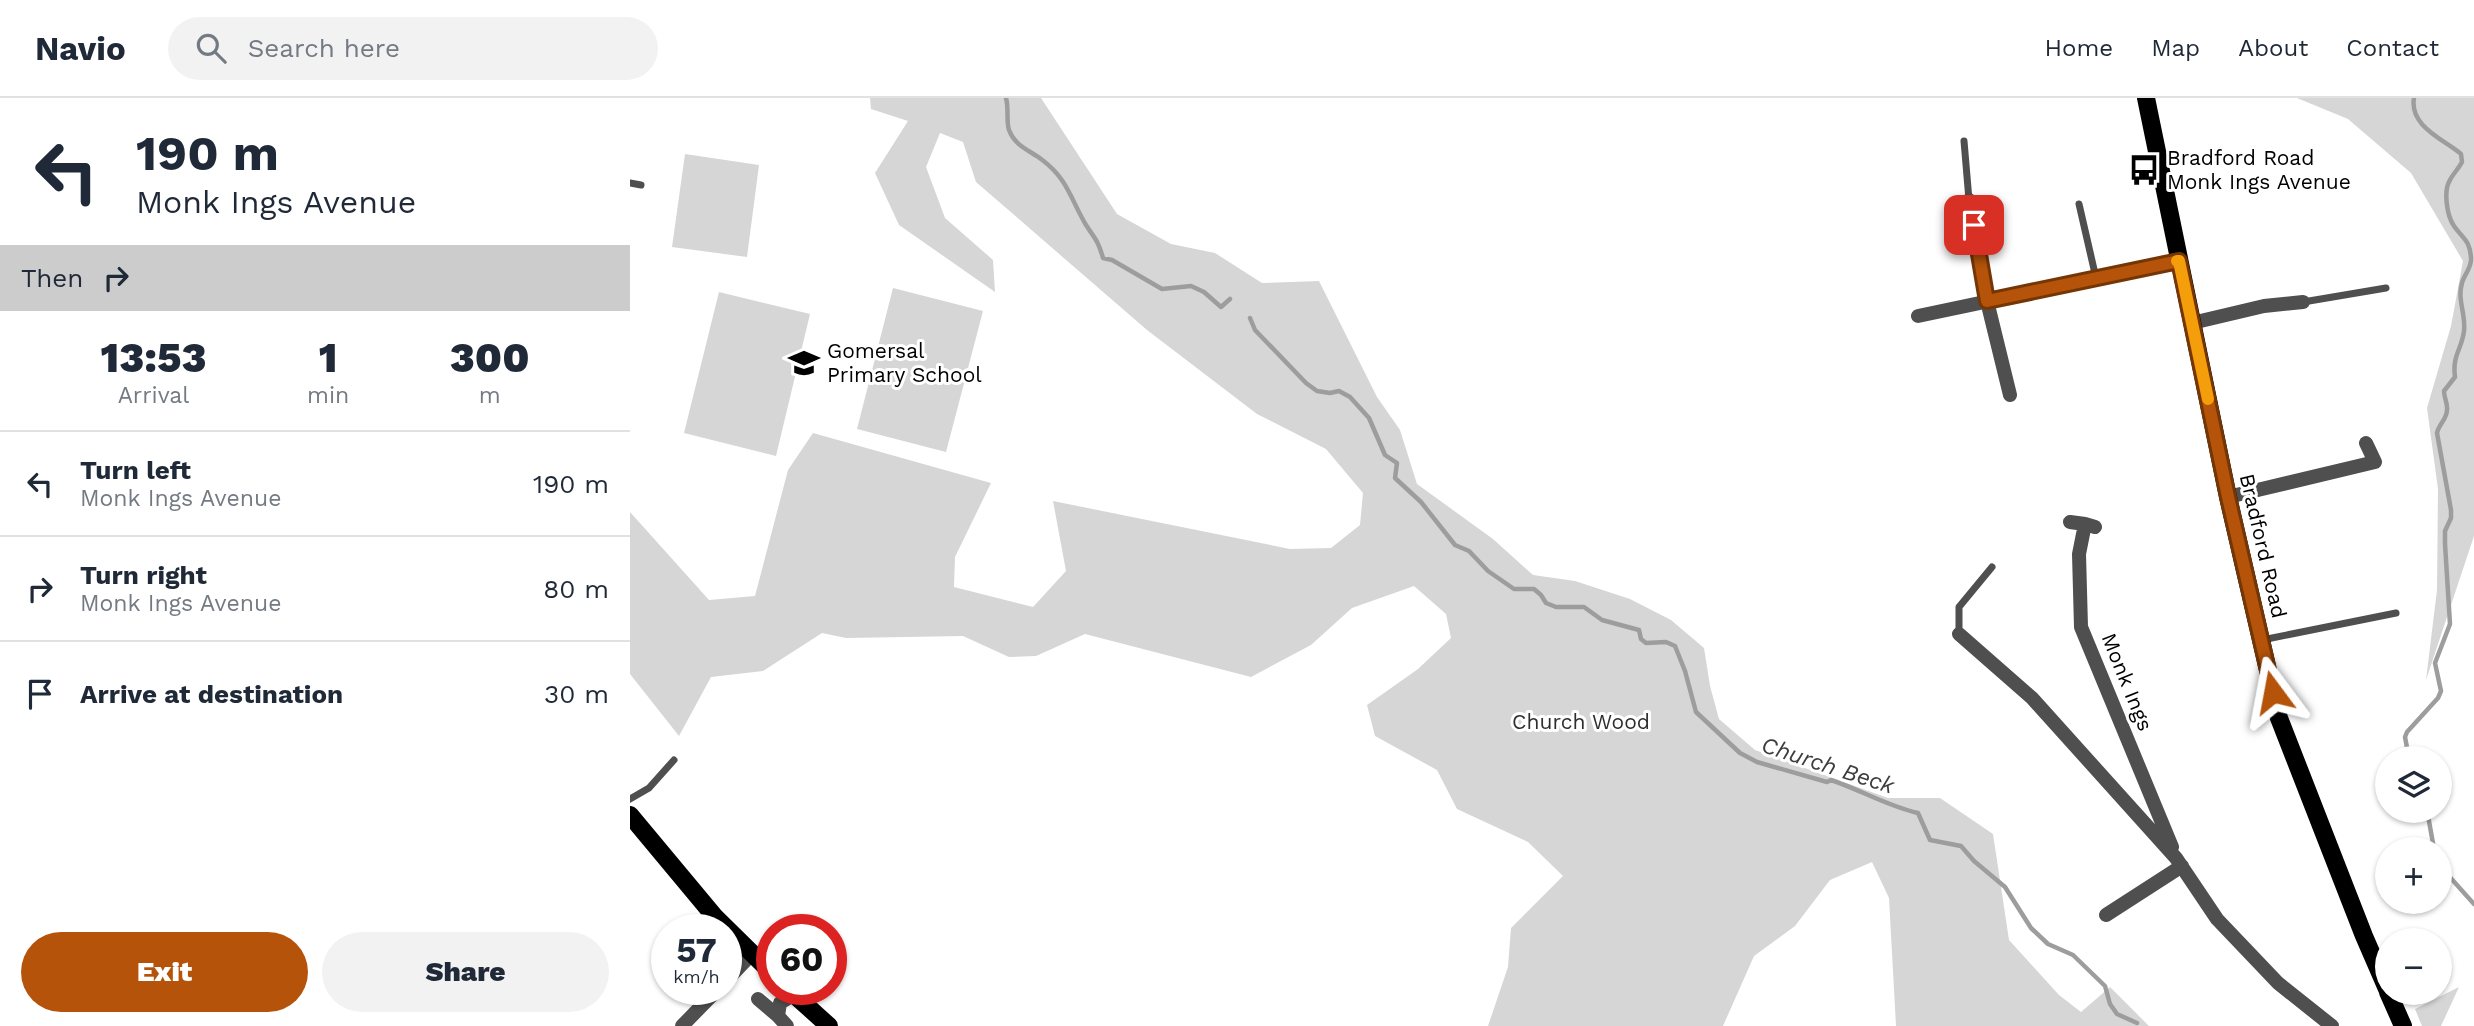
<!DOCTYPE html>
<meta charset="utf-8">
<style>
:root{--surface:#fff;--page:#f2f2f3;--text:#1f2937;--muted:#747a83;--line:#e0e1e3;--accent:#b45309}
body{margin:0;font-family:"Work Sans",sans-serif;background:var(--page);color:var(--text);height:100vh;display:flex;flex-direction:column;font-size:26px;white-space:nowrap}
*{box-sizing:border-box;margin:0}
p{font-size:23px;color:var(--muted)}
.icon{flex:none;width:38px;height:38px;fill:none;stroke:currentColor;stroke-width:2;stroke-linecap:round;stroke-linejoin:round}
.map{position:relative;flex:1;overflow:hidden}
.details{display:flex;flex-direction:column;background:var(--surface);width:630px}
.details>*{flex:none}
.top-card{background:#fff;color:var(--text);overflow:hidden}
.tools{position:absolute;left:1745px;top:648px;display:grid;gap:14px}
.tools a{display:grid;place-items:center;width:77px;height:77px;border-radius:50%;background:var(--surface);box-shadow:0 2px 5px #0004;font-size:35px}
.speed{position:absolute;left:21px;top:816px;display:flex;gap:14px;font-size:35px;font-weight:700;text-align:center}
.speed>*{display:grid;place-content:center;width:91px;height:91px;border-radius:50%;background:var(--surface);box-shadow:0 2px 5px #0004;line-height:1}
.speed small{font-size:18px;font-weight:400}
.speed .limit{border:10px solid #d22;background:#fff;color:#111}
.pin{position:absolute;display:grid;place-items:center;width:60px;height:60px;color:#fff;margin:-30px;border-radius:14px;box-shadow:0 4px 10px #0006}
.me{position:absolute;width:77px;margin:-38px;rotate:347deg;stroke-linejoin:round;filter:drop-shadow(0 0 5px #0008)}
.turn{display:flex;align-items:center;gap:24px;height:147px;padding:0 21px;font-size:32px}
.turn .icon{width:91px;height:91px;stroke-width:2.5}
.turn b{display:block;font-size:49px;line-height:60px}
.then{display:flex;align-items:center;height:66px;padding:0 21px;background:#0003;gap:14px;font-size:26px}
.eta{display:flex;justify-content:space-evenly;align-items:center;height:119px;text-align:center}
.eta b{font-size:42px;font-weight:800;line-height:49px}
.cta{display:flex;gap:14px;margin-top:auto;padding:14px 21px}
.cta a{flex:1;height:80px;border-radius:42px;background:var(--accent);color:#fff;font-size:28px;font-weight:800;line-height:80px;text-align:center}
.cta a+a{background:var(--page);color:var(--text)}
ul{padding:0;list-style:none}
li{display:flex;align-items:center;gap:21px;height:105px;padding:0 21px;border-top:2px solid var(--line)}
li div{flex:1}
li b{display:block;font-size:26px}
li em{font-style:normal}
header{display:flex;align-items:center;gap:42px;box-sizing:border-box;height:98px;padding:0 35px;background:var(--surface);border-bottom:2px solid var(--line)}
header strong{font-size:33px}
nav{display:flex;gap:38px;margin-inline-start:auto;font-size:24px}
.search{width:490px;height:63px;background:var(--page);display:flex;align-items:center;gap:18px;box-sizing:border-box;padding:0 24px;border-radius:38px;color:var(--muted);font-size:26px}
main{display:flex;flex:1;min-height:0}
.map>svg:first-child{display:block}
.green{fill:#d6d6d6}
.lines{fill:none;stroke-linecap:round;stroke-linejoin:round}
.stream{stroke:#9d9d9d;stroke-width:4.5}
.lane{stroke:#4f4f4f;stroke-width:7}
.street{stroke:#4f4f4f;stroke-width:14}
.primary{stroke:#000;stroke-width:18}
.route-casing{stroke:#753606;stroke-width:18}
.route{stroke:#b45309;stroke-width:12}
.slow{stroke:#f59e0b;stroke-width:12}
.labels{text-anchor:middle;stroke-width:6;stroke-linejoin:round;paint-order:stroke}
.poi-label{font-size:21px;fill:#000;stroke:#fff;text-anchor:start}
.street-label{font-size:21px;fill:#000;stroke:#fff}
.park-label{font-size:21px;fill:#2d2d2d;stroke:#fff}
.water-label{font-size:23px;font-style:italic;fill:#3e3e3e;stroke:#fff}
</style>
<header>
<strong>Navio</strong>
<div class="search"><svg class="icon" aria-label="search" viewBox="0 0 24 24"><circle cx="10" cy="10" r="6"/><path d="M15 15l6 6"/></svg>Search here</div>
<nav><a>Home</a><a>Map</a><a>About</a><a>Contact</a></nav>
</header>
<main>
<section class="details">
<div class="top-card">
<div class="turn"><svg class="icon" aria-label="left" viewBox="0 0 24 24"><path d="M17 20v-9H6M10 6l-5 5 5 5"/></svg><div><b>190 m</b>Monk Ings Avenue</div></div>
<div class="then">Then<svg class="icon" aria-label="right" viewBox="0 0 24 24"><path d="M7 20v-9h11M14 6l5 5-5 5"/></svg></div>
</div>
<div class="eta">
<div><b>13:53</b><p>Arrival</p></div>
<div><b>1</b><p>min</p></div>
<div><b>300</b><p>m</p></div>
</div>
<ul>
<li><svg class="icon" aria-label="left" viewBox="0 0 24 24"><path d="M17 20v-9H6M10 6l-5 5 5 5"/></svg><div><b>Turn left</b><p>Monk Ings Avenue</p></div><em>190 m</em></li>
<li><svg class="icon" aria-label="right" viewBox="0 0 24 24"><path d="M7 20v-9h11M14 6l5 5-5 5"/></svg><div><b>Turn right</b><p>Monk Ings Avenue</p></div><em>80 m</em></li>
<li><svg class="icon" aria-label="arrive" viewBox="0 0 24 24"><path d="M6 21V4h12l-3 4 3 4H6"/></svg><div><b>Arrive at destination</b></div><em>30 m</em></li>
</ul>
<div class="cta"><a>Exit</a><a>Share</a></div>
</section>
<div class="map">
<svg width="1844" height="928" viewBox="0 0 1844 928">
<rect width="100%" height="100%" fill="#fff"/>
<path class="green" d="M 240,0 L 411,0 L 487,116 L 541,146 L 585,155 L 632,185 L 689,183 L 747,299 L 770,332 L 787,386 L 863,441 L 903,477 L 945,483 L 1000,501 L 1041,522 L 1074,550 L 1080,588 L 1089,621 L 1125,652 L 1258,700 L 1310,700 L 1363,736 L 1379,842 L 1429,897 L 1451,914 L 1480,889 L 1519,928 L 1266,928 L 1259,800 L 1242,764 L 1200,782 L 1165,828 L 1124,858 L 1093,928 L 858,928 L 878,869 L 881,830 L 933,778 L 898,744 L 827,711 L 807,672 L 745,638 L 737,607 L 788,571 L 821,540 L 816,516 L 784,488 L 722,510 L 681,547 L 621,579 L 455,536 L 406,558 L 379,559 L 333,538 L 216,540 L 192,535 L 133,573 L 81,579 L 49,638 L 0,576 L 0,414 L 79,502 L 125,498 L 158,372 L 183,335 L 361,385 L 325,459 L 324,489 L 403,509 L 436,473 L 423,403 L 660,451 L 701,450 L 730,427 L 733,395 L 696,351 L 627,316 L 517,232 L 346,84 L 333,44 L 310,35 L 296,69 L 315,120 L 363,162 L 365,194 L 269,127 L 245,75 L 278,23 L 241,11 Z
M 1667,0 L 1844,0 L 1844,438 L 1796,582 L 1807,492 L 1808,391 L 1797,310 L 1821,228 L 1833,163 L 1781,75 L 1718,21 Z
M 55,56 L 129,67 L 117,159 L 42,149 Z
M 263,190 L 353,213 L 316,354 L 227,331 Z
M 89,194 L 180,216 L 146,358 L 54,335 Z
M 1829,889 L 1811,928 L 1792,928 L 1785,911 Z"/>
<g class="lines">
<path class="stream" d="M 376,0 C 379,10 376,23 379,32 C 385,48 399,52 411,61 C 438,81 440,100 456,127 C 465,141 468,142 473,160 L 482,162 L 532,191 L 561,188 L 574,194 L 591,209 L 600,201
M 620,220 L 625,232 L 676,285 L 687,293 L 700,295 L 709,293 L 720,299 L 739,320 L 755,357 L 767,365 L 765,380 L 791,404 L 825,447 L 839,453 L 858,473 L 884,491 L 904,491 L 911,497 L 916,505 L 926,509 L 954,509 L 972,522 L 1009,532 L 1011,541 L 1016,545 L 1036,544 L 1045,548 L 1055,573 L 1066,614 L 1110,655 L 1127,664 L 1197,684 L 1201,682 C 1231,692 1257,708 1288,715 L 1300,742 L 1331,748 L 1344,763 L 1375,789 L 1401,830 L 1418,846 L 1443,857 L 1475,888 L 1480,906 L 1487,916 L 1507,925
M 1779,660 L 1775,639 L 1777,634 L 1808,600 L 1811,593 L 1805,565 L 1820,526 L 1815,446 L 1815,433 L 1821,420 L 1821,412 L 1807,335 C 1809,326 1817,321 1817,312 C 1818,306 1814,300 1814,293 L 1825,279 C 1822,257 1832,251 1834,233 C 1836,216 1827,202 1832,185 C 1834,177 1842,169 1841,160 C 1840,142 1833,141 1824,128 C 1817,118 1813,93 1820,82 C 1823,76 1829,70 1832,64 L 1831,56 C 1813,41 1779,28 1784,0
M 1797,712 L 1804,751
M 1810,768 L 1844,806"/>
<path class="lane" d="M 1334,43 L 1339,102
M 0,85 L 11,87
M 1449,106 L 1466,180
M 1673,204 L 1756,190
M 1329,536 L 1329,509 L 1362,469
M 1632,542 L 1766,515
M 0,701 L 19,690 L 44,662"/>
<path class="street" d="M 1339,102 L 1357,203 L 1380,297
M 1288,218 L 1549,163
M 1562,225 L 1634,208 L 1673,204
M 1598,399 L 1745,364 L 1736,345
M 1440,424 L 1455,426
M 1465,429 L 1455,426 L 1449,456 L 1451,529 L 1542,749
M 1329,536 L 1402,600 L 1546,760 L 1587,821 L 1648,885 L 1702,928
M 1476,817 L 1552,768
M 96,883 L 121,857
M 128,901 L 148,918
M 52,928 L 88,891
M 157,928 L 148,918 L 150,905 L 164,896"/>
<path class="primary" d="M 1516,0 L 1598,399 L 1649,620 L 1734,838 L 1757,891
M 0,717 L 85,819 L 142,875
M 158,891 L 199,928
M 1758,894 L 1773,928"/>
</g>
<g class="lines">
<defs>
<path id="route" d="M 1344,127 L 1357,203 L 1549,163 L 1598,399 L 1643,594"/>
</defs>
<use href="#route" class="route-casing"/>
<use href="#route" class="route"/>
<path class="slow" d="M 1547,163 L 1549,163 L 1578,301"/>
</g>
<defs>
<symbol id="bus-bare" viewBox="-9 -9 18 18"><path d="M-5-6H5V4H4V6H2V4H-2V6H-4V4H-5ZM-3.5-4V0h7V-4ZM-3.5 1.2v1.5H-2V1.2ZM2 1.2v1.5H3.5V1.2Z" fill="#000" stroke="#fff" stroke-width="2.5" paint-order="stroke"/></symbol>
<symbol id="school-bare" viewBox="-9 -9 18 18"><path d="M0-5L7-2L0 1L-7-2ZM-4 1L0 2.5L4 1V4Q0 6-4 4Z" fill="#000" stroke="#fff" stroke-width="2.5" paint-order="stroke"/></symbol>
</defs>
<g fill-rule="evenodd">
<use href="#bus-bare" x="1492" y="50" width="44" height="44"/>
<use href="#school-bare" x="152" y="243" width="44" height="44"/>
</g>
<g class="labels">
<g class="poi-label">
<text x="1537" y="67">Bradford Road<tspan x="1537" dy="24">Monk Ings Avenue</tspan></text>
<text x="197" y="260">Gomersal<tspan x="197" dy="24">Primary School</tspan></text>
</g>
<g class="street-label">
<text transform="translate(1633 448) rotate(77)" y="7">Bradford Road</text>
<text transform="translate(1497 584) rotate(68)" y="7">Monk Ings</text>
</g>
<g class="park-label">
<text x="951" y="631">Church Wood</text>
</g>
<g class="water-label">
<text transform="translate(1198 667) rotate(18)" y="8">Church Beck</text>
</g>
</g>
</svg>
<div class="tools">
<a><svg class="icon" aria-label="layers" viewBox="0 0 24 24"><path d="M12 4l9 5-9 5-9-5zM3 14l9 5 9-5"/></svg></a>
<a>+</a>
<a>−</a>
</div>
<div class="speed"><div>57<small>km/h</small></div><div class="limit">60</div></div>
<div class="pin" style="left:1344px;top:127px;background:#d93025"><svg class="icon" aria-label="arrive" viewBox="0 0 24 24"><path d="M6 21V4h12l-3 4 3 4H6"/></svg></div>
<svg class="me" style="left:1643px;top:594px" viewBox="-20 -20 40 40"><path d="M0-17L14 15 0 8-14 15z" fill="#b45309" stroke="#fff" stroke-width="4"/></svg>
</div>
</main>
